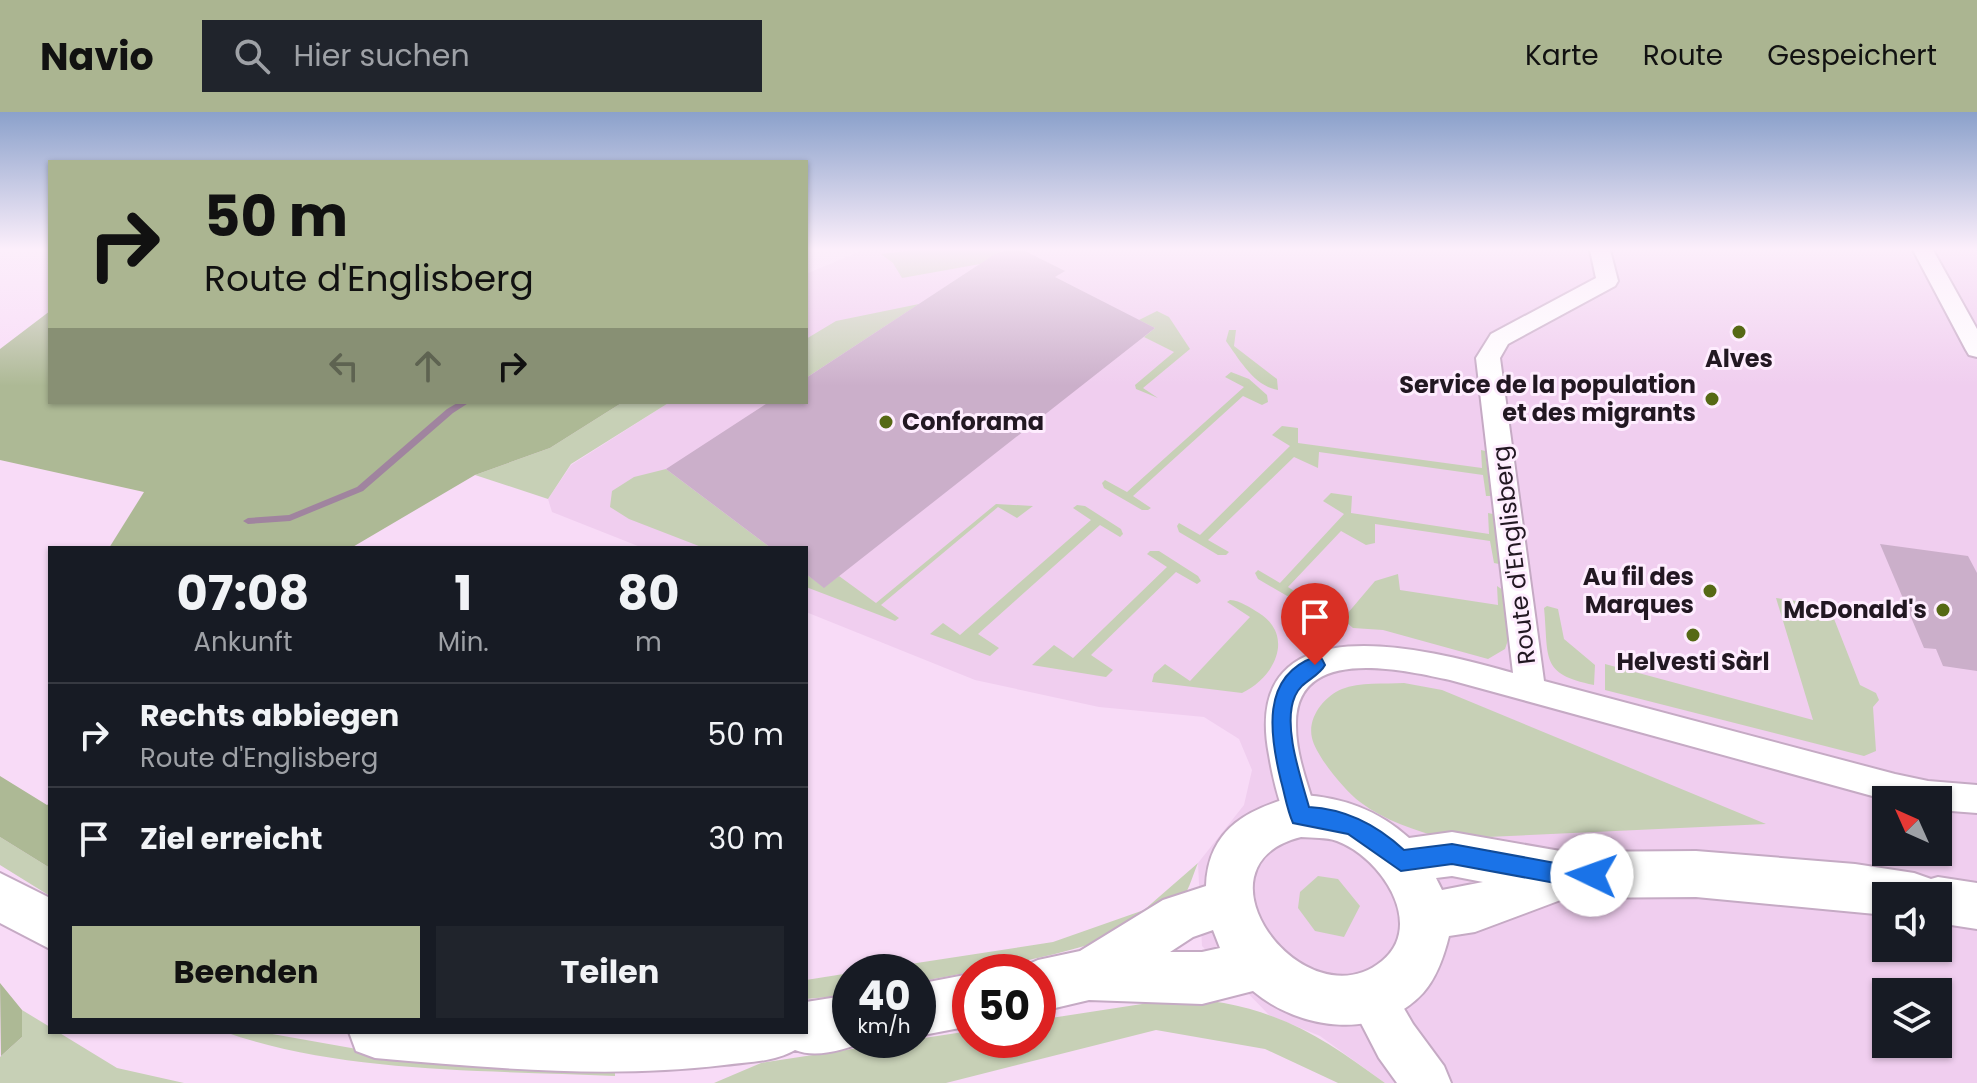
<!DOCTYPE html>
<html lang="de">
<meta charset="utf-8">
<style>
:root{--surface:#171b24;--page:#20242c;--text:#f1f3f6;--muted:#9ea1a6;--line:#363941;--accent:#abb591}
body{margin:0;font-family:Poppins,sans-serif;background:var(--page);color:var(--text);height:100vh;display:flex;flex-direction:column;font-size:30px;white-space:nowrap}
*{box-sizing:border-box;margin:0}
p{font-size:26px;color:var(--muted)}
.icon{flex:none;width:44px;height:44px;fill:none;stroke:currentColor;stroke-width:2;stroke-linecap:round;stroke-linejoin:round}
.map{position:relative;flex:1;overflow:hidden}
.sheet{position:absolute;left:48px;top:434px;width:760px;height:488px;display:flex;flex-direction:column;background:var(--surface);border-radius:0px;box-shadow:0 2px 6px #0004}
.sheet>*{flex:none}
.banner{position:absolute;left:48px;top:48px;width:760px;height:244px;border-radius:0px;box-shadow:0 2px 6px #0004;background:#abb591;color:#111;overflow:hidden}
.needle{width:52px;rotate:315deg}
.buttons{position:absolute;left:1872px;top:674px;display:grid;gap:16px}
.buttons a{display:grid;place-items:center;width:80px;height:80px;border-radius:0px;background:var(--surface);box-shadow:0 2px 6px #0004;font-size:40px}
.speed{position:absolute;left:832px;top:842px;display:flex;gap:16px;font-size:40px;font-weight:700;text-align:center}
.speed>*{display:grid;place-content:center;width:104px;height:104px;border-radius:50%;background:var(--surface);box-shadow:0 2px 6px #0004;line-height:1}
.speed small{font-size:20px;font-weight:400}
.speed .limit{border:12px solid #d22;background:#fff;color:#111}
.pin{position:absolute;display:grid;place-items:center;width:68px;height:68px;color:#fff;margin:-82px -34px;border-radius:50% 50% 50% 0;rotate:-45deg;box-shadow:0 0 8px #0007}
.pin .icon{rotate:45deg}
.me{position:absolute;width:88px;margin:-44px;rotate:273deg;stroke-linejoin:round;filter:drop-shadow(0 0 6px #0008)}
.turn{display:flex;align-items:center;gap:28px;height:168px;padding:0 24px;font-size:36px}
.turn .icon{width:104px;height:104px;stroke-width:2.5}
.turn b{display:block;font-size:56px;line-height:68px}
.lanes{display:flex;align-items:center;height:76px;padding:0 24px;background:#0003;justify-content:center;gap:40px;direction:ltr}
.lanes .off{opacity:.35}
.eta{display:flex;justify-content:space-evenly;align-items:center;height:136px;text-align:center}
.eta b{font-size:48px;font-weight:700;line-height:56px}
.action{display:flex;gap:16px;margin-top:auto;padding:16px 24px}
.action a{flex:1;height:92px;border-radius:0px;background:var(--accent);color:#111;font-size:32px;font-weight:700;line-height:92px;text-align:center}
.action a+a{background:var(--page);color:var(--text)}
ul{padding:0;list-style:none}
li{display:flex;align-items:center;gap:24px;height:104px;padding:0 24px;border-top:2px solid var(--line)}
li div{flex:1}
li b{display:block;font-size:30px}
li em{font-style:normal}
header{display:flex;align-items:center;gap:48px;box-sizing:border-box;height:112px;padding:0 40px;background:var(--accent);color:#111}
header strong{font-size:38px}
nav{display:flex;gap:44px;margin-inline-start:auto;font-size:28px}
.search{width:560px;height:72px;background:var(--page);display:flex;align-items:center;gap:20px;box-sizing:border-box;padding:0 28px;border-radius:0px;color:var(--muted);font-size:30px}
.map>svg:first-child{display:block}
.built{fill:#f0ceef;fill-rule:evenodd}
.green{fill:#c7d0b6}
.forest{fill:#adb995}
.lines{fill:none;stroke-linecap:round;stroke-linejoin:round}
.stream{fill:#a0849f;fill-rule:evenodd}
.building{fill:#cbafca}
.minor-casing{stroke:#c5aac4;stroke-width:4}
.tertiary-casing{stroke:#c5aac4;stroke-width:4}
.secondary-casing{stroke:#c5aac4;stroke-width:4}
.minor{fill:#fff;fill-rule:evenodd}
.tertiary{fill:#fff;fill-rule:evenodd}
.secondary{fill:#fff;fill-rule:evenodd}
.route{fill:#1a73e8;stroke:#114b97;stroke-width:2}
.poi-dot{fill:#566915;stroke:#feedfe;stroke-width:3}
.labels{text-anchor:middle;stroke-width:6;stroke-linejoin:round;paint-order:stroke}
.poi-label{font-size:24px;font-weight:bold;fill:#221822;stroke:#feedfe;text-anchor:end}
.street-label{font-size:24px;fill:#221822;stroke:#feedfe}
</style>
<header>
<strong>Navio</strong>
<div class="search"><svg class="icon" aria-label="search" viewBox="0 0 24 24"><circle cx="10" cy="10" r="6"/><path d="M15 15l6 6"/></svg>Hier suchen</div>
<nav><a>Karte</a><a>Route</a><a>Gespeichert</a></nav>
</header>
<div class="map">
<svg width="1977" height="971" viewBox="0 0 1977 971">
<rect width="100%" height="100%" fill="#f8dbf7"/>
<path class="built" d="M 863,138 L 1977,138 L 1977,971 L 1385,971 L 1320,924 L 1269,903 L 1202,834 L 1198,751 L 1244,693 L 1252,658 L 1239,627 L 1204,605 L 1099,595 L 975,568 L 806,500 L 806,436 L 643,436 L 552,400 L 548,387 L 571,353 L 670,290 L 806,290 L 806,162 ZM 1886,688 L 1938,688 L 1938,740 L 1886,740 ZM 1886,784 L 1938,784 L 1938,836 L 1886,836 ZM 1886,880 L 1938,880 L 1938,932 L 1886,932 Z"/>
<path class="green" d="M 917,138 L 997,138 L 1004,141 L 980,152 L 902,166 L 893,151 L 881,142 Z
M 919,192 L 806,266 L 806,227 L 836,209 Z
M 1157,199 L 1169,205 L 1190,237 L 1143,276 L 1158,286 L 1136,277 L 1135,273 L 1174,240 L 1144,225 L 1155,216 L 1139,208 Z
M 1229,218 L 1236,218 L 1234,234 L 1277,267 L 1278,278 C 1254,274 1239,247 1226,229 Z
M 1231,260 L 1249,267 L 1267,283 L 1268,290 L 1262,293 L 1243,284 L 1133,384 L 1151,396 L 1148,398 L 1142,398 L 1104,376 L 1102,371 L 1105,368 L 1127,380 L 1244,275 L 1225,265 Z
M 623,290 L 670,290 L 571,352 L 548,387 L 475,363 L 550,336 Z
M 1282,314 L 1298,316 L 1298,331 L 1482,356 L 1481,338 L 1485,339 L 1491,384 L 1486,384 L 1483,363 L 1319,340 L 1318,356 L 1294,345 L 1208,428 L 1229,440 L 1226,443 L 1218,443 L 1179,420 L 1177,414 L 1179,411 L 1200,423 L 1290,334 L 1272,323 Z
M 666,357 L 771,436 L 704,436 L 629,407 L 610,395 L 612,379 L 634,365 Z
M 1331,381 L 1352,384 L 1351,401 L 1489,422 L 1488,401 L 1493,402 L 1499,452 L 1494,451 L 1490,429 L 1375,412 L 1375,431 L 1366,433 L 1341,419 L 1288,475 L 1310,489 L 1301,492 L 1258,467 L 1255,461 L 1258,458 L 1280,471 L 1344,402 L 1323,389 Z
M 996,392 L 1033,394 L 1017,406 L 998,395 L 881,493 L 899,506 L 895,509 L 806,475 L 806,462 L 824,475 L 839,464 L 876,491 Z
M 1077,393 L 1085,394 L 1121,417 L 1123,422 L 1120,425 L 1100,413 L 978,522 L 999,536 L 990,544 L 930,522 L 943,511 L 960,523 L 1091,408 L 1073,396 Z
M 1150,439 L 1159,439 L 1198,464 L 1201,469 L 1197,472 L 1176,460 L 1091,543 L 1113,558 L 1106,565 L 1032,553 L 1054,533 L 1073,546 L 1167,455 L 1147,442 Z
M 1398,462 L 1400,478 L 1498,493 L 1497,474 L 1503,478 L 1509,525 L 1505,537 L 1488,547 L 1383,518 L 1353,516 L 1347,511 L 1347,502 L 1375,469 Z
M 1776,486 L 1829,494 L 1860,573 L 1876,581 L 1879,588 L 1873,595 L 1876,639 L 1864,644 L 1605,578 L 1605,552 L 1813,608 Z
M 1230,488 C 1241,489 1249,495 1259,501 C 1295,524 1275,565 1242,581 L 1152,570 L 1154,562 L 1165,552 L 1190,569 L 1250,505 L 1227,490 Z
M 1547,494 L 1558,497 L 1564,527 L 1595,553 L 1594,573 C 1539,562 1549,545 1544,496 Z
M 1404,571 L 1442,578 L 1766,712 L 1444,727 C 1415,718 1385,709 1360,690 C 1345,679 1316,644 1312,626 C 1307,605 1325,584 1342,577 C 1359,570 1385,572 1404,571 Z
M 0,725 L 50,756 L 50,784 L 0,753 Z
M 1198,751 C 1193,762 1190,776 1183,785 C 1150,832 977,858 918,870 L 918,860 L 858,860 L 1053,830 L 1144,798 Z
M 1318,764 L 1338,767 L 1360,794 L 1344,825 L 1315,819 L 1298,796 L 1300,780 Z
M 850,861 L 850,883 L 806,887 L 806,868 Z
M 1155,890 C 1177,890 1202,887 1224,891 C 1292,904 1331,932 1385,971 L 1338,971 L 1265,937 L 1156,918 L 946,971 L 714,971 L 761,951 L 970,919 L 970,928 L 1038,928 L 1038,908 Z
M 22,898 L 50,915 L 50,920 L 58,920 L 117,956 L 184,971 L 0,971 L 0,945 L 22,925 Z
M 225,920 L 261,920 L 385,942 L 615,955 L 615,964 C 491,958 343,962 225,920 Z"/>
<path class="forest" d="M 50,199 L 50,290 L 623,290 L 550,336 L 475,363 L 351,436 L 109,436 L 144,380 L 0,348 L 0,237 Z
M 0,664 L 47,693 L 50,691 L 50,756 L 0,725 Z
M 0,871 L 22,898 L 22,925 L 1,944 Z"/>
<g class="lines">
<path class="stream" d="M 459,290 L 470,290 L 453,301 L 363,379 L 290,409 L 248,412 L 243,409 L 248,406 L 289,403 L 357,375 L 447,297 Z"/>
</g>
<path class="building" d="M 1009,138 L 1023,138 L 1065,159 L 1055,165 L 1155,216 L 824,476 L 806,462 L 806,436 L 771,436 L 666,357 L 769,290 L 806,290 L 806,266 L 995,142 Z
M 1880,432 L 1968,444 L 1977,461 L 1977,559 L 1943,554 L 1936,537 L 1924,536 Z"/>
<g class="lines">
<defs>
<path id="minor" d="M 1590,138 L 1610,138 L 1618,169 L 1615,174 L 1508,232 L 1500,246 L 1544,569 L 1895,662 L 1928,669 L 1977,673 L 1977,701 L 1938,698 L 1938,688 L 1887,688 L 1450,568 C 1399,557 1294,533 1296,614 C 1296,645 1309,675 1317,704 L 1313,714 L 1301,719 L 1289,714 C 1279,692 1273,667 1269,643 C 1239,487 1429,537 1513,561 L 1476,246 L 1491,222 L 1596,166 Z
M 1913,138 L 1933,138 L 1977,217 L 1977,245 L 1969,243 L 1966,238 Z"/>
<path id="tertiary" d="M 1371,863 L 1388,869 L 1413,912 L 1444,954 L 1451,971 L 1397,971 L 1379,946 L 1348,886 L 1354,869 Z"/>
<path id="secondary" d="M 1301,683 C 1342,685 1378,698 1409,726 L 1452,720 L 1566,740 L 1696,739 L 1855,752 L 1914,761 L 1931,767 L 1938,765 L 1977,771 L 1977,817 L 1938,811 L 1938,784 L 1886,784 L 1886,803 L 1696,785 L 1566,786 L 1475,820 L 1449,824 C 1444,844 1437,865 1423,881 C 1379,929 1299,918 1253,879 L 1202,892 L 1089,888 L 1038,900 L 1038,860 L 1018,860 L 1020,856 L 1038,848 L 1080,839 L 1163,788 L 1206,774 C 1208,715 1251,695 1301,683 ZM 1301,725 C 1313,726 1326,725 1337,729 C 1381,745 1426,813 1382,849 C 1305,912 1185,754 1301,725 ZM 1452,764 L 1483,770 L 1442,778 L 1436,766 ZM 1213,818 L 1220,836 L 1202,840 L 1170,840 L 1193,825 Z
M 0,761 L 50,786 L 50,837 L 0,811 Z
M 970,862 L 970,914 L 918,924 L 918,872 Z
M 850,883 L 850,928 L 868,928 C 847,937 817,947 795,938 C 774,950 748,950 724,953 C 607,967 491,956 375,946 L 356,939 L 349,920 L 806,920 L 806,890 Z"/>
</defs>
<use href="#minor" class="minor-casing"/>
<use href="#tertiary" class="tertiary-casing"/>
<use href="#secondary" class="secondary-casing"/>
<use href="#minor" class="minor"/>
<use href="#tertiary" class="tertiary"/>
<use href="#secondary" class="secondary"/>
</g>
<linearGradient id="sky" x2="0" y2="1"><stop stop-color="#8ba1cb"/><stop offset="0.5" stop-color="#fceffb"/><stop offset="1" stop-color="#fceffb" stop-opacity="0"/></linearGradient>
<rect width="1977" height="274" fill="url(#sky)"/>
<path class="route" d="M 1315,545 L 1322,547 L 1325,553 C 1318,566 1301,569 1295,584 C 1282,613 1301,666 1309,695 C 1347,697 1377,713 1404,738 L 1452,732 L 1566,753 L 1600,756 L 1603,763 L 1600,770 L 1566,773 L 1452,752 L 1401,759 L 1348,722 L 1293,711 C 1287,698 1285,683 1281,669 C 1270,624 1260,564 1315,545 Z"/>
<g class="poi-dot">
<circle cx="1739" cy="220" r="8"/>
<circle cx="1712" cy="287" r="8"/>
<circle cx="886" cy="310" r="8"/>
<circle cx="1710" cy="479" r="8"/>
<circle cx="1943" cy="498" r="8"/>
<circle cx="1693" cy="523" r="8"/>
</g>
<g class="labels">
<g class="poi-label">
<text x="1739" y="255" text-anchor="middle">Alves</text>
<text x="1696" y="281">Service de la population<tspan x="1696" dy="28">et des migrants</tspan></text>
<text x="902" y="318" text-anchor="start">Conforama</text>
<text x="1694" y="473">Au fil des<tspan x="1694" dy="28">Marques</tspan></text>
<text x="1927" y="506">McDonald's</text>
<text x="1693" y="558" text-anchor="middle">Helvesti Sàrl</text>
</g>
<g class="street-label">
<text transform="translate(1514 443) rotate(-97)" y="8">Route d'Englisberg</text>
</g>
</g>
</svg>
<div class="buttons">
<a><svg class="needle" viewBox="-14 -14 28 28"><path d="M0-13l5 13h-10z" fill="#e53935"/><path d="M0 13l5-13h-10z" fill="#9ea1a6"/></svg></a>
<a><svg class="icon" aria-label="sound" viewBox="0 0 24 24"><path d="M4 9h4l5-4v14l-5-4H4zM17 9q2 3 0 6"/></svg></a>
<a><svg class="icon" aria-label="layers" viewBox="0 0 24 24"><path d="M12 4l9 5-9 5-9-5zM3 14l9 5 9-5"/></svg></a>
</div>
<div class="speed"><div>40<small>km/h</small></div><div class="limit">50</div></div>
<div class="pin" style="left:1315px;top:553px;background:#d93025"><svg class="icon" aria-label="arrive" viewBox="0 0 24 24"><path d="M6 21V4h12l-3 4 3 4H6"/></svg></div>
<svg class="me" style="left:1592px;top:763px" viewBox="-20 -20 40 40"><circle r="19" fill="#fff"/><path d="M0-13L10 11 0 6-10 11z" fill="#1a73e8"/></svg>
<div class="banner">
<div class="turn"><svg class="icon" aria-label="right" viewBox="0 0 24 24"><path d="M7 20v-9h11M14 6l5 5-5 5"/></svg><div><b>50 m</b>Route d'Englisberg</div></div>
<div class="lanes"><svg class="icon off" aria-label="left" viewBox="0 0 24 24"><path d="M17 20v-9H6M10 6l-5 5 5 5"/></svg><svg class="icon off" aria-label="ahead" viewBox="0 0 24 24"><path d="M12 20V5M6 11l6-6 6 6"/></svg><svg class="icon" aria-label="right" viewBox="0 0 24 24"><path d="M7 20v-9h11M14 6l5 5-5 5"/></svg></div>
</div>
<section class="sheet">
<div class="eta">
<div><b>07:08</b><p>Ankunft</p></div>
<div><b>1</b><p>Min.</p></div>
<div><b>80</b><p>m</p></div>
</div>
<ul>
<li><svg class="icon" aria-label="right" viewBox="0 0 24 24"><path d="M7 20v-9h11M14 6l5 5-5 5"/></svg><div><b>Rechts abbiegen</b><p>Route d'Englisberg</p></div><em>50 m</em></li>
<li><svg class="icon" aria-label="arrive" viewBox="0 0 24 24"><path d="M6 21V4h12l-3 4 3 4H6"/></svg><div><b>Ziel erreicht</b></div><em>30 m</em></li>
</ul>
<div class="action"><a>Beenden</a><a>Teilen</a></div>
</section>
</div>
